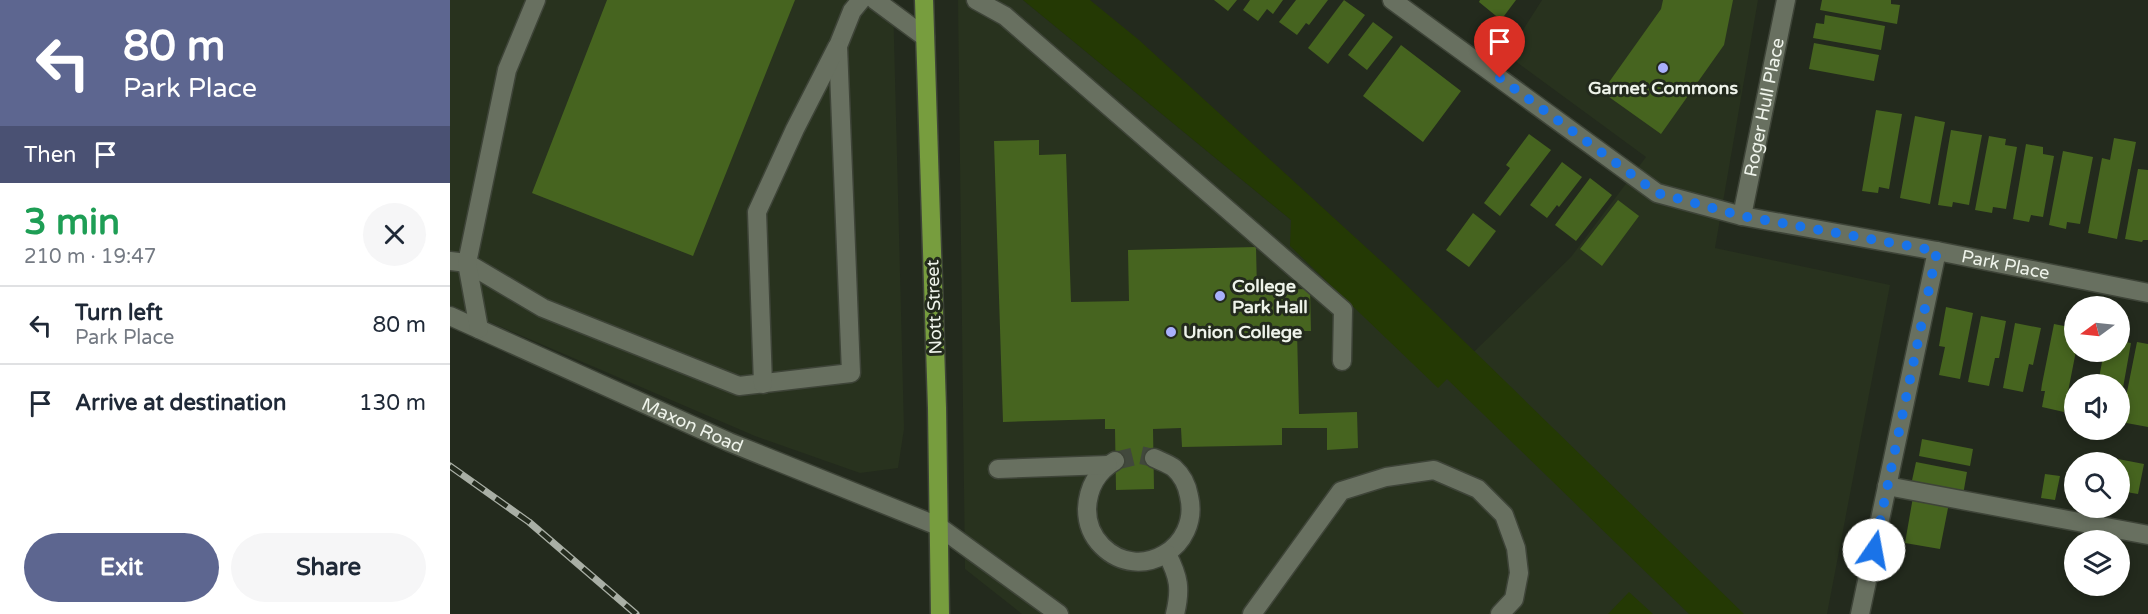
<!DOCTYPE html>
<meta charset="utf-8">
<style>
:root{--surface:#fff;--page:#f6f6f7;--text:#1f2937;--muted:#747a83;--line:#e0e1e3;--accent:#5d6690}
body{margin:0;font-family:"Varela Round",sans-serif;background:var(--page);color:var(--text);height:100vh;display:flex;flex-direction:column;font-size:22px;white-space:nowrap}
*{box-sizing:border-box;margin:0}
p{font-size:20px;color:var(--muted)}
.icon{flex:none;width:33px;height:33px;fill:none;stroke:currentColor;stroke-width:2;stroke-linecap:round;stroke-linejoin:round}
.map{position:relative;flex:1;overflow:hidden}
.sheet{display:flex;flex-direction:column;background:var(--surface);width:450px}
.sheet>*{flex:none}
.hud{background:#5d6690;color:#fff;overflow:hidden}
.needle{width:39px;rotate:255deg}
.fabs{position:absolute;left:1614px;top:296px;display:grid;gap:12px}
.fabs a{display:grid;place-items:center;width:66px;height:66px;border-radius:50%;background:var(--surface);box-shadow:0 3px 9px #0003;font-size:30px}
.pin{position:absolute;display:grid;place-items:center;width:51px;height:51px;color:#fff;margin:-62px -26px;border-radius:50% 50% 50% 0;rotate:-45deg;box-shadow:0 0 6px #0007}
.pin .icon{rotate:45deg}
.me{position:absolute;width:66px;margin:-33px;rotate:12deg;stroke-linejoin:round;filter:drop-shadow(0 0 4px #0008)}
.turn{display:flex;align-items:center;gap:21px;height:126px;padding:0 24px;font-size:27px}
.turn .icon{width:78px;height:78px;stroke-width:2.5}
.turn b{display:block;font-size:42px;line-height:51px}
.then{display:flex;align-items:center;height:57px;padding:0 24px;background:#0003;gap:12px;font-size:22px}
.round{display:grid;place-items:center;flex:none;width:63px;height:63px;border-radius:32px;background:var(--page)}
.summary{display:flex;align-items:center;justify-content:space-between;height:102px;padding:0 24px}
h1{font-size:36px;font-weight:700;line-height:45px;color:#1e9e55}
.cta{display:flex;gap:12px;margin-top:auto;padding:12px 24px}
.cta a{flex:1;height:69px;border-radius:36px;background:var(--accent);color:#fff;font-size:24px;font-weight:700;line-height:69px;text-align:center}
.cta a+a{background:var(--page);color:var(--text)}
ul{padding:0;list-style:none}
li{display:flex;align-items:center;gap:18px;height:78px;padding:0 24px;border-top:2px solid var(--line)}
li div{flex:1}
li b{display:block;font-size:22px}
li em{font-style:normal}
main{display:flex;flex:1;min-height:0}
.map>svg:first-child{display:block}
.built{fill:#28321e}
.green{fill:#243904}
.building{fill:#46641f}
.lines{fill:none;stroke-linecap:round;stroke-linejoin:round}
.minor-tunnel{stroke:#41483c;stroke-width:18;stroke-dasharray:18 9;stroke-linecap:butt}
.minor-casing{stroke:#3e4438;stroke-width:21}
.major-casing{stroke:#3e4438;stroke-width:21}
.minor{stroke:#687060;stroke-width:18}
.major{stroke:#779d3e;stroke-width:18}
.rail-casing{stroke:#a9afa5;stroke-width:7}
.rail{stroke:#232a1d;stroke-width:4.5;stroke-dasharray:14;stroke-linecap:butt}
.route{stroke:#1a73e8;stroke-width:10;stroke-dasharray:0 18}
.poi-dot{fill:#a9b0fc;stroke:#232a1d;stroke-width:2}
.labels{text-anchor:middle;stroke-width:6;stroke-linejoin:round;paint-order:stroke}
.poi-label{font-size:18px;font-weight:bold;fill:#eef3ea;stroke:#232a1d;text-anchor:start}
.street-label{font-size:18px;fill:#eef3ea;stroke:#232a1d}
</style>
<main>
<section class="sheet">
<div class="hud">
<div class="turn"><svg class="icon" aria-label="left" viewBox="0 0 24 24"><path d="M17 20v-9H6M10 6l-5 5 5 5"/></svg><div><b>80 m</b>Park Place</div></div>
<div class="then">Then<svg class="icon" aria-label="arrive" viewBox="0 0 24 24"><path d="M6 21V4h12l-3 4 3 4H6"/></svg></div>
</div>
<div class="summary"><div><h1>3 min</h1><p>210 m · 19:47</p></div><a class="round"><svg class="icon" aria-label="close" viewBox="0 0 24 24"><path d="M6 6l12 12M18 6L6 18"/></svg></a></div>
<ul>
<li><svg class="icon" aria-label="left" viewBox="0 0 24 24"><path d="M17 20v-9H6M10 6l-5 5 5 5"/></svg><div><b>Turn left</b><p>Park Place</p></div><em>80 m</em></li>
<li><svg class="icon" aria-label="arrive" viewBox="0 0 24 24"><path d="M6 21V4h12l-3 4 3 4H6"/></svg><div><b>Arrive at destination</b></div><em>130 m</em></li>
</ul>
<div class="cta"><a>Exit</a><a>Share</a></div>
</section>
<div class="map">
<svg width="1698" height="614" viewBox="0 0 1698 614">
<rect width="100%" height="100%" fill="#232a1d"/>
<path class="built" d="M 0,0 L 443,0 L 454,429 L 448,468 L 410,473 L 305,436 L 0,305 Z
M 508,0 L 573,0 L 841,220 L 988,387 L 1121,257 L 1196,157 L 1057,55 L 1092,0 L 1308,0 L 1265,248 L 1440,285 L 1377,614 L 572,614 L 515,569 Z"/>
<path class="green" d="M 573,0 L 640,0 L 689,40 L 942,271 L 1294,614 L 1239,614 L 997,379 L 988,388 L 840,246 L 841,220 Z
M 1179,592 L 1203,614 L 1158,614 Z"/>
<path class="building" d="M 157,0 L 345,0 L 243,256 L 82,193 Z
M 764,0 L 787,0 L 778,11 Z
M 800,0 L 833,0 L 823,14 L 817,9 L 808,21 L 793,10 Z
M 846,0 L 878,0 L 859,25 L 856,23 L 847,35 L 829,22 Z
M 894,0 L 915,15 L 878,64 L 858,48 Z
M 1030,0 L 1066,0 L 1051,20 L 1029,2 Z
M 1213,0 L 1283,0 L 1274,45 L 1211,134 L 1152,92 L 1211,9 Z
M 1372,0 L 1441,0 L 1441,4 L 1450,5 L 1447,24 L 1370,10 Z
M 1375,15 L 1435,26 L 1431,50 L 1363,38 L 1366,23 L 1374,24 Z
M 923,22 L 943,37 L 917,70 L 898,55 Z
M 1364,43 L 1429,55 L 1424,81 L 1359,69 Z
M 951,45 L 1011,91 L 973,142 L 913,96 Z
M 1426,110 L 1452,114 L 1439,189 L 1429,187 L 1428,193 L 1412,191 Z
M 1465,116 L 1495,122 L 1480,204 L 1450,198 Z
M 1501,130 L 1532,135 L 1519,205 L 1503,202 L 1502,207 L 1488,205 Z
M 1079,134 L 1101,150 L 1050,216 L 1034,203 L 1060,168 L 1056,165 Z
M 1539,136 L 1556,139 L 1555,145 L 1567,147 L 1556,209 L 1543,207 L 1542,213 L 1525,210 Z
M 1664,138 L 1686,142 L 1667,239 L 1638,233 L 1652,158 L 1660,160 Z
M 589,140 L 589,155 L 616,154 L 621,302 L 679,301 L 678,250 L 806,247 L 807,290 L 860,289 L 861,331 L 847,331 L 849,414 L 907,412 L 908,448 L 877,450 L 877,428 L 832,428 L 832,445 L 732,447 L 731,428 L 703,429 L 704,489 L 666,490 L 665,429 L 655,429 L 655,419 L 553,422 L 544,141 Z
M 1576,144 L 1593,147 L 1593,154 L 1604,156 L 1593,217 L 1581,215 L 1579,222 L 1563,219 Z
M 1613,151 L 1643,157 L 1630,224 L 1617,222 L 1616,229 L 1599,225 Z
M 1112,162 L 1132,177 L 1109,207 L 1107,205 L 1097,218 L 1080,205 Z
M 1688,169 L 1698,170 L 1698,240 L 1693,240 L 1692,242 L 1675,239 Z
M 1140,178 L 1162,195 L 1126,241 L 1105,225 Z
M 1168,200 L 1189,216 L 1152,266 L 1130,249 Z
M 1023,213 L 1046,231 L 1019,267 L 996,250 Z
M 1496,307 L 1523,313 L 1510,379 L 1489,375 L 1495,347 L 1489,346 Z
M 1531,316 L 1556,321 L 1549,358 L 1545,358 L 1539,386 L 1518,382 Z
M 1565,323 L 1591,328 L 1583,365 L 1579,364 L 1573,392 L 1553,388 Z
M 1604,324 L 1624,328 L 1626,351 L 1614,412 L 1592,407 L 1595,391 L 1591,391 L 1592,384 Z
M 1670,341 L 1681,343 L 1671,399 L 1670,384 L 1648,384 L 1654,351 L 1670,351 Z
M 1687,342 L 1698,344 L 1698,427 L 1671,422 Z
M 1472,439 L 1523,449 L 1520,466 L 1469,456 Z
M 1668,459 L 1694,464 L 1688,494 L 1670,491 Z
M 1466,462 L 1517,472 L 1513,495 L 1461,485 Z
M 1595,474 L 1610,476 L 1605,500 L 1591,498 Z
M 1463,497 L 1499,503 L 1490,549 L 1455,543 Z"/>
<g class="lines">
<path class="minor-tunnel" d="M 665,461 L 690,455 L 704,458"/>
<defs>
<g id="minor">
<path d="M 425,0 L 475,37"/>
<path d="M 526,0 L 555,16 L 893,310 L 892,361"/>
<path id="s1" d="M 942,0 L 1207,193 L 1292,216 L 1487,251 L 1698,293"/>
<path id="s2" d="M 1292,216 L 1336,0"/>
<path d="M 0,261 L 17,263 L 93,308 L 289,386 L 401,373 L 388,46 L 402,11 L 411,0"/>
<path id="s3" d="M 0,316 L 279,442 L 488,526 L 609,614"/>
<path d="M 29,329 L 17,263 L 57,70 L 86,0"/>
<path d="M 313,384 L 307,212 L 345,129 L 387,47"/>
<path d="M 665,461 C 646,472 638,488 637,509 C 637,524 642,536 652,546 C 690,584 751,547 739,496 C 737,485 733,476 724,468 C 719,464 710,461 704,458"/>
<path d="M 548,469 L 658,465"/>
<path d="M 1437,486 L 1698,535"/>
<path d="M 717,554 C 729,577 731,589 725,614"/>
<path d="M 802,614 L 891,491 L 936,477 L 984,470 L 1028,489 L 1054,515 L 1066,548 L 1069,573 L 1064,599 L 1050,614"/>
<path d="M 1410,614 L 1487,251"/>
</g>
<path id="major" d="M 474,0 L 487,408 L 490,614"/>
</defs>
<use href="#minor" class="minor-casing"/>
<use href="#major" class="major-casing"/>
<use href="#minor" class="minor"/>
<use href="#major" class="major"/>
<defs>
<path id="rail" d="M 0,466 L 79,522 L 186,614"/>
</defs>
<use href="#rail" class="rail-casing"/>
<use href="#rail" class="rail"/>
</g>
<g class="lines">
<path class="route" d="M 1050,78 L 1207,193 L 1292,216 L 1487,251 L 1424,550"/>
</g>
<g class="poi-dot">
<circle cx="1213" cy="68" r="6"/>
<circle cx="770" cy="296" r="6"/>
<circle cx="721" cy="332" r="6"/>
</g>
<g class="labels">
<g class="poi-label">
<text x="1213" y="94" text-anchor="middle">Garnet Commons</text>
<text x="782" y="292">College<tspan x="782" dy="21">Park Hall</tspan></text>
<text x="733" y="338">Union College</text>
</g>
<g class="street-label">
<text dy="6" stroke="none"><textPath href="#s2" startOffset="111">Roger Hull Place</textPath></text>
<text dy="6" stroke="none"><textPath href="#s1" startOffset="684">Park Place</textPath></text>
<text transform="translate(484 307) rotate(-92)" y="6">Nott Street</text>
<text dy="6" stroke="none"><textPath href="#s3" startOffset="266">Maxon Road</textPath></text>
</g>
</g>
</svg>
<div class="fabs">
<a><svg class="needle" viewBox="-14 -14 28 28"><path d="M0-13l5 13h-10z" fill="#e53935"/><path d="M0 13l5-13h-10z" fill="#747a83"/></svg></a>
<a><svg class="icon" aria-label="sound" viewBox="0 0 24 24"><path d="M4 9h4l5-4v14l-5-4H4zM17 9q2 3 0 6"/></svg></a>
<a><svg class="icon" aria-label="search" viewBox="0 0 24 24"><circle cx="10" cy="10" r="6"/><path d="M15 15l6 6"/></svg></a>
<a><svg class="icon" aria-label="layers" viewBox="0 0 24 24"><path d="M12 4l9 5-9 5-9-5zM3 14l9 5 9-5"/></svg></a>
</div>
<div class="pin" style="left:1050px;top:78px;background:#d93025"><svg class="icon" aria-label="arrive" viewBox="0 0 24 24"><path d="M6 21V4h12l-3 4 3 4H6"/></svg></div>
<svg class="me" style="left:1424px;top:550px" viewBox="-20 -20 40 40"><circle r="19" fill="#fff"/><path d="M0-13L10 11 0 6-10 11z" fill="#1a73e8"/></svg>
</div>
</main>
